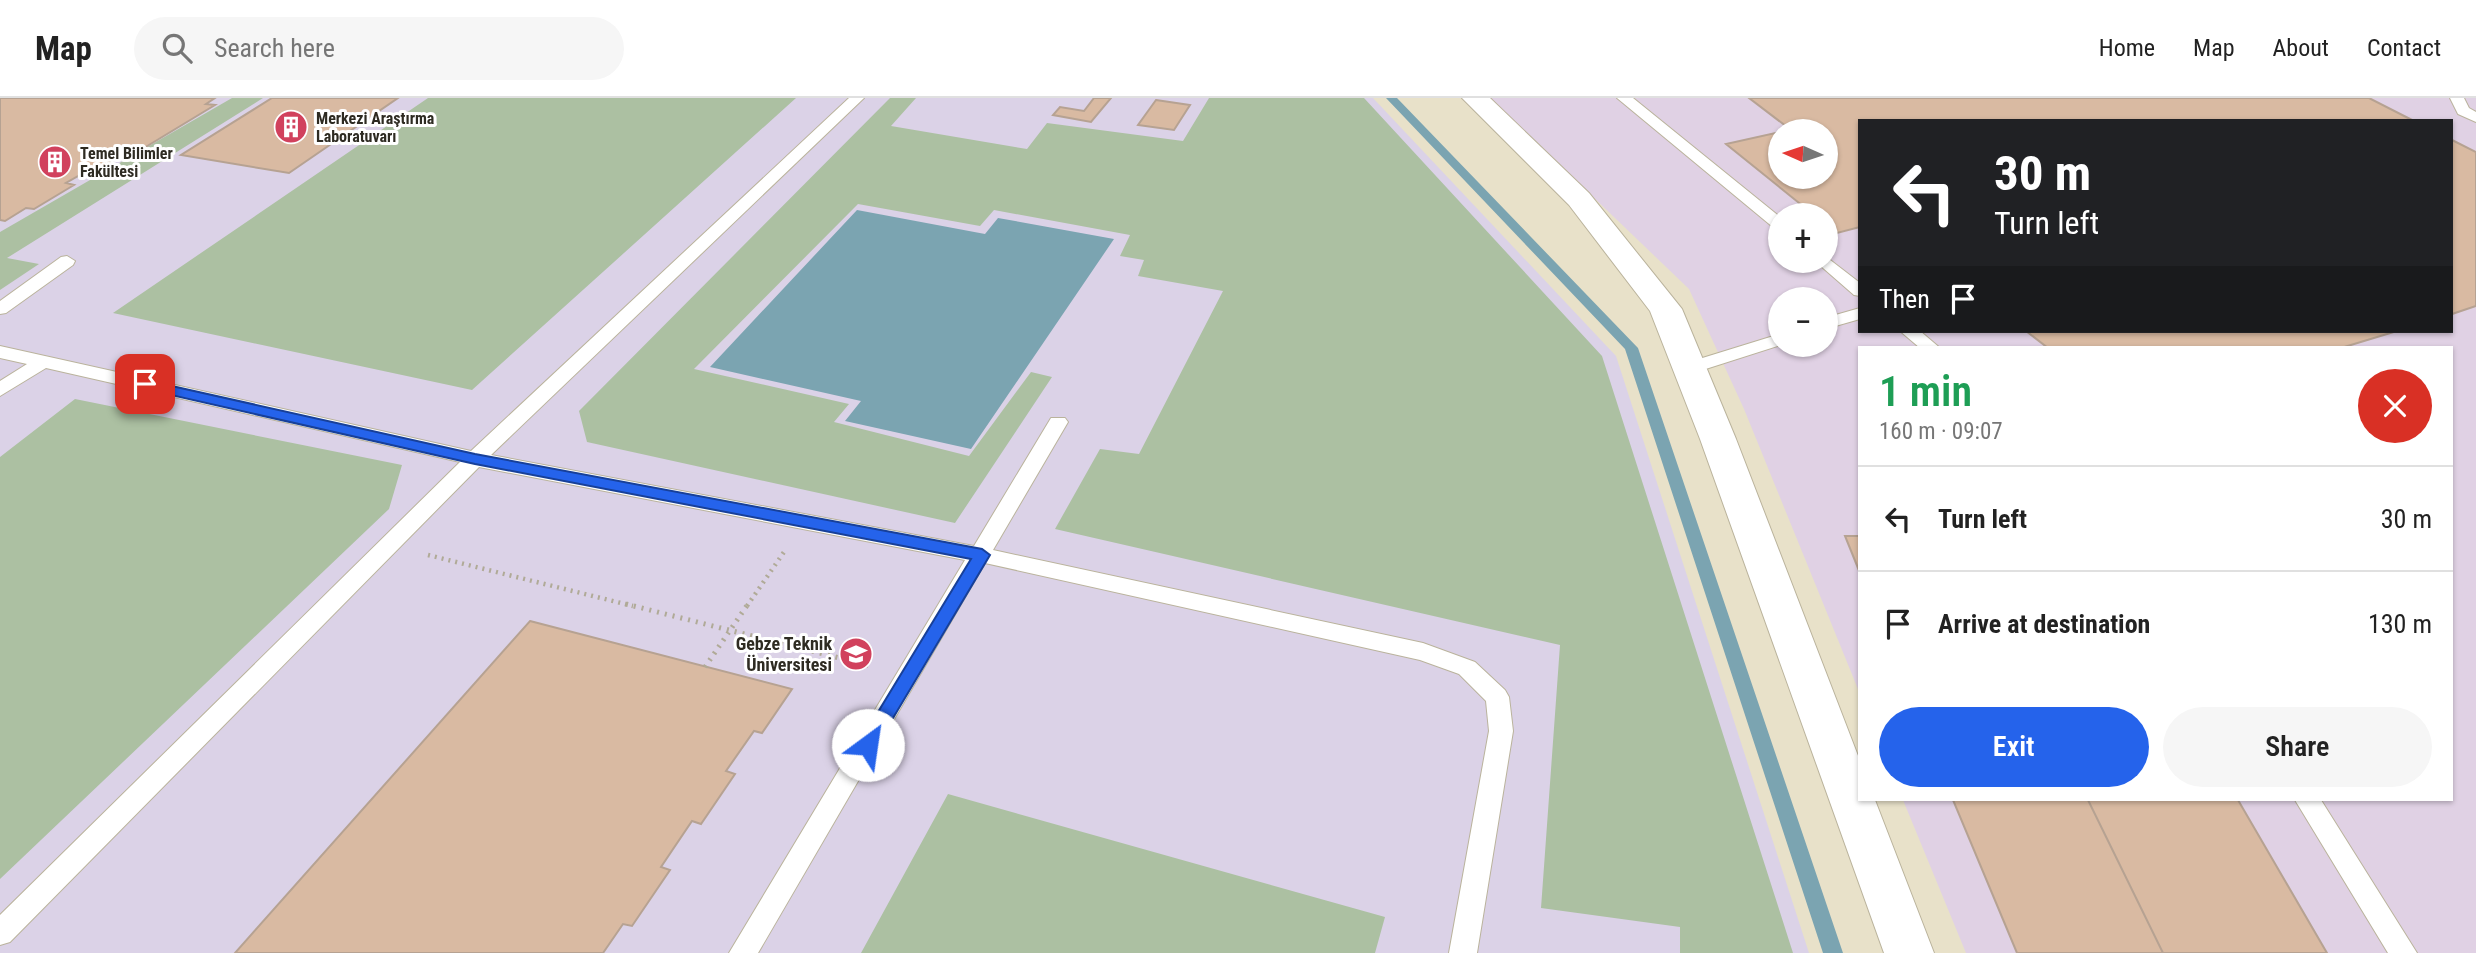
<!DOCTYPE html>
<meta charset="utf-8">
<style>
:root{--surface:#fff;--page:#f6f6f6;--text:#222;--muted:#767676;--line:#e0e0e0;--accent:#2563eb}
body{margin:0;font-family:"Roboto Condensed",sans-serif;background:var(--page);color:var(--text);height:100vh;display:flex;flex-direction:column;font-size:26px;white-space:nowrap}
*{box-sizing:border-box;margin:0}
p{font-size:23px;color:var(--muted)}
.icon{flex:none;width:38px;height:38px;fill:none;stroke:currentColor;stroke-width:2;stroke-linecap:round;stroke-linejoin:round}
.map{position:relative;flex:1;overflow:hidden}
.drawer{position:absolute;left:1858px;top:248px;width:595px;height:455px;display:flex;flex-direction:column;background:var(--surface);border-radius:0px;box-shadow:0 2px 5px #0004}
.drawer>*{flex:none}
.top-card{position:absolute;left:1858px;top:21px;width:595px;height:214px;border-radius:0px;box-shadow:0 2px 5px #0004;background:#202124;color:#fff;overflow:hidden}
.needle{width:46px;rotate:273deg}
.tools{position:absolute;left:1768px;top:21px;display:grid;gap:14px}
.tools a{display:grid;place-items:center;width:70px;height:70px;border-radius:50%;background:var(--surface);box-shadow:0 2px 5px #0004;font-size:35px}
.pin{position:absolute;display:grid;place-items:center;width:60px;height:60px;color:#fff;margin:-30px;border-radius:14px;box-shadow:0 4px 10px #0006}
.me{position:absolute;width:77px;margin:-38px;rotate:31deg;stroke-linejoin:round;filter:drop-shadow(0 0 5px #0008)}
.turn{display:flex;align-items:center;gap:24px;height:147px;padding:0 21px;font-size:32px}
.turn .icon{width:91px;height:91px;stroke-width:2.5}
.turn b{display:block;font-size:49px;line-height:60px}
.then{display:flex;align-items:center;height:66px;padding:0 21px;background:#0003;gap:14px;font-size:26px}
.round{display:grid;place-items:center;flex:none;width:74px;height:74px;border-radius:37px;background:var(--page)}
.summary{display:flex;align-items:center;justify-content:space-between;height:119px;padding:0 21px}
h1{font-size:42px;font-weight:600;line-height:52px;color:#1e9e55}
.cta{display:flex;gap:14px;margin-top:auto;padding:14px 21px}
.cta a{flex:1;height:80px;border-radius:42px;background:var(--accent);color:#fff;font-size:28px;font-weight:600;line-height:80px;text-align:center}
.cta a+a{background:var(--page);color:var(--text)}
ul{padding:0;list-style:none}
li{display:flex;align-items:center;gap:21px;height:105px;padding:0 21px;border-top:2px solid var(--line)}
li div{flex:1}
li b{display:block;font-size:26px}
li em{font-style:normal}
header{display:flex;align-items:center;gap:42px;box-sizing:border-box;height:98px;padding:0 35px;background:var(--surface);border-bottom:2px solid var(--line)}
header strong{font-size:33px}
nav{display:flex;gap:38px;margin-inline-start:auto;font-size:24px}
.search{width:490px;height:63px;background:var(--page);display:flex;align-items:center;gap:18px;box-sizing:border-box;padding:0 24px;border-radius:38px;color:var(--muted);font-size:26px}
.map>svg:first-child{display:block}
.industrial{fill:#e0d1e4;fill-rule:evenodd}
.education{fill:#dbd2e7}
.green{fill:#acc0a2}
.water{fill:#7ba4b1}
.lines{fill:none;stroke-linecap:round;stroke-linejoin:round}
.stream{fill:#7ba4b1;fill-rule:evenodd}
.building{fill:#d9baa2;stroke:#b6a292;stroke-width:2}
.lane-casing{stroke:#bab39c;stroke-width:2}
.street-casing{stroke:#bab39c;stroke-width:2}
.path-far1{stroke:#b0aa97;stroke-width:4.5;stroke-dasharray:2 5;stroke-linecap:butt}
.path{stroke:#b0aa97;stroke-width:5;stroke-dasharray:2 6;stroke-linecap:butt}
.lane{fill:#fff;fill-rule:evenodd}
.street{fill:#fff;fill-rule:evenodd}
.route{fill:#2563eb;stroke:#184099;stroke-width:2}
.labels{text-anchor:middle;stroke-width:6;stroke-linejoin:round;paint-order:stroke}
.far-poi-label{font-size:16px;font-weight:bold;fill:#2e2b22;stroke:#fff;text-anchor:start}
.poi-label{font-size:18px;font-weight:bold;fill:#2e2b22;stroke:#fff;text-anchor:end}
</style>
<header>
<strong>Map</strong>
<div class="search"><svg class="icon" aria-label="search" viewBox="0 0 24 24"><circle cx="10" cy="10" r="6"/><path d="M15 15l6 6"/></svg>Search here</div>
<nav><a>Home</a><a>Map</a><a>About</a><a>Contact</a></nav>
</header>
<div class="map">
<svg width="2476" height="855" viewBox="0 0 2476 855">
<rect width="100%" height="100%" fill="#e8e1c9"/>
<path class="industrial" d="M 1490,0 L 2476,0 L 2476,855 L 1966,855 L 1903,702 L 2452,702 L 2452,250 L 1860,250 L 1860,596 L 1744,311 L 1689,191 ZM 1860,23 L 2452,23 L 2452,233 L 1860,233 ZM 1780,33 L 1825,33 L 1825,79 L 1780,79 ZM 1780,117 L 1825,117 L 1825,163 L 1780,163 ZM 1780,201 L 1825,201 L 1825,247 L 1780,247 Z"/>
<path class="education" d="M 0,0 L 1373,0 L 1616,258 L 1809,855 L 0,855 Z"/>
<path class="green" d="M 232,0 L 263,0 L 7,160 L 39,166 L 0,192 L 0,134 Z
M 428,0 L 796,0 L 472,292 L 113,215 Z
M 890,0 L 916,0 L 891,28 L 1027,51 L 1047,25 L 1183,43 L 1209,0 L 1364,0 L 1602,258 L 1793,855 L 1680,855 L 1680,829 L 1541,810 L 1560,547 L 1055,431 L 1100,351 L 1139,356 L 1223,193 L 1138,178 L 1144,162 L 1120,158 L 1130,137 L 994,112 L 980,128 L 858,106 L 694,271 L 849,306 L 834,324 L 969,358 L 1031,274 L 1052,279 L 955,425 L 587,344 L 579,313 Z
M 75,301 L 402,367 L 389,411 L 0,781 L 0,359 Z
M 948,696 L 1385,819 L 1375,855 L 861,855 Z"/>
<path class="water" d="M 857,112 L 985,136 L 998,120 L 1114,141 L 971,351 L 845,323 L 861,303 L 710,269 Z"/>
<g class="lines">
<path class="stream" d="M 1386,0 L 1397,0 L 1638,250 L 1843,855 L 1823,855 L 1625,251 Z"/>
</g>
<path class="building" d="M 0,0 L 215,0 L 206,6 L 215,7 L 134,56 L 126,55 L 94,74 L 87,73 L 66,85 L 74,87 L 34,111 L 26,110 L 5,123 L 0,122 Z
M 272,0 L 398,0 L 289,75 L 181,57 Z
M 1094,0 L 1111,0 L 1091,24 L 1053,17 L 1060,9 L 1084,13 Z
M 1749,0 L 2369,0 L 2414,23 L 1860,23 L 1860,129 L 1837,135 L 1825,126 L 1825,117 L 1814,117 L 1726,46 L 1780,34 L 1780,79 L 1825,79 L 1825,33 L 1784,33 L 1791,32 Z
M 1156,2 L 1190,7 L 1174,32 L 1138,27 Z
M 2452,42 L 2476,54 L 2476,208 L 2452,216 Z
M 2026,233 L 2397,233 L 2341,250 L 2048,250 Z
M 1845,438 L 1860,438 L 1860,475 Z
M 530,523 L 792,591 L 762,635 L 754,633 L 726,673 L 735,676 L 701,726 L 692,723 L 661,769 L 670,772 L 632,828 L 623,826 L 603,855 L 235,855 Z
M 1953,702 L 2088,702 L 2163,855 L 2017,855 Z
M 2088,702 L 2238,702 L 2327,855 L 2163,855 Z"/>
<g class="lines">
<defs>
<path id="lane" d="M 849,0 L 864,0 L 491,357 L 974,448 L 1051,320 L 1065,320 L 1068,324 L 993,452 L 1423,545 L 1475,564 L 1505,592 L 1509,599 L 1513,633 L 1477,855 L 1449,855 L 1489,633 L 1486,603 L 1459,576 L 1420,562 L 985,465 L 758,855 L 729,855 L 965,462 L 479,369 L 10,844 L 0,847 L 0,817 L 460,364 L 46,270 L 0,298 L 0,283 L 27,266 L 0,260 L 0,248 L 471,353 Z
M 1617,0 L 1633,0 L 1780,119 L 1780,132 L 1774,130 Z
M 2450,0 L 2464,0 L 2469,10 L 2476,14 L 2476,24 L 2458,16 Z
M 67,158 L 75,163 L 73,167 L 6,215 L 0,216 L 0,203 L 61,159 Z
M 1825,158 L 1860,185 L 1860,198 L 1854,197 L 1815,163 L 1825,163 Z
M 1860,210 L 1860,221 L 1825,231 L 1825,220 Z
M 1900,233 L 1920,233 L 1940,250 L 1920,250 Z
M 1780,236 L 1781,247 L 1690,276 L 1681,270 L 1683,266 Z
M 2295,702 L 2321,702 L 2417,855 L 2388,855 Z"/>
<path id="street" d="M 1462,0 L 1490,0 L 1589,95 L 1682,211 L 1736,341 L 1860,663 L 1860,702 L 1875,702 L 1934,855 L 1884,855 L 1700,341 L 1650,213 L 1569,107 Z"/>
</defs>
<use href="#lane" class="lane-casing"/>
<use href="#street" class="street-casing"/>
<path class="path-far1" d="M 428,457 L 633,508
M 747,508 L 784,454"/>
<path class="path" d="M 626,506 L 871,568
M 705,569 L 748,506"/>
<use href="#lane" class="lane"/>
<use href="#street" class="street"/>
</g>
<path class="route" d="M 145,282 L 475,356 L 982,451 L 990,457 L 874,652 L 868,655 L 861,652 L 859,647 L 861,642 L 971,461 L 475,366 L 140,290 L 138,286 Z"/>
<defs>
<symbol id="building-disc" viewBox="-11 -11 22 22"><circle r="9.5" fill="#d1415d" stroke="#fff"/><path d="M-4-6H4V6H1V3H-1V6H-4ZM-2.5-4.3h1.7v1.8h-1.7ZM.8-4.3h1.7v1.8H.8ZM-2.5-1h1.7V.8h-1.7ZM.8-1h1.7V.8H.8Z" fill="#fff"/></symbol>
<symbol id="university-disc" viewBox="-11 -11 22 22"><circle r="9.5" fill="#d1415d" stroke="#fff"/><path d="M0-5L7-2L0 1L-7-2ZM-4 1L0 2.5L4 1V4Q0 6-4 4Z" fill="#fff"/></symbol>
</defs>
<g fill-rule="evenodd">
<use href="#building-disc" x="272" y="10" width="38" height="38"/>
<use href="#building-disc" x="36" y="45" width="38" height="38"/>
<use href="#university-disc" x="837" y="537" width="38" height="38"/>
</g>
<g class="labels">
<g class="far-poi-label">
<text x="316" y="26">Merkezi Araştırma<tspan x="316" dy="18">Laboratuvarı</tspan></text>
<text x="80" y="61">Temel Bilimler<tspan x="80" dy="18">Fakültesi</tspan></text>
</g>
<g class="poi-label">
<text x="832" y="552">Gebze Teknik<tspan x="832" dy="21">Üniversitesi</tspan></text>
</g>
</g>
</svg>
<div class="tools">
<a><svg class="needle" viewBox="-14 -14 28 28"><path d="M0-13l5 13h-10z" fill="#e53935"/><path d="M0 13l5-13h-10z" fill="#767676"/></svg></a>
<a>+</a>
<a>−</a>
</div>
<div class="pin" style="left:145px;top:286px;background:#d93025"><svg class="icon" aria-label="arrive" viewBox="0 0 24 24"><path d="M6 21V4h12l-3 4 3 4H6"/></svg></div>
<svg class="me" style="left:868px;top:647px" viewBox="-20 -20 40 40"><circle r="19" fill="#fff"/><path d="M0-13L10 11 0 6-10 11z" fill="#2563eb"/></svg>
<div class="top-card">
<div class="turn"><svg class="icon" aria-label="left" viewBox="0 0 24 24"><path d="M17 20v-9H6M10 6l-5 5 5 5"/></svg><div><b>30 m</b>Turn left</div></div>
<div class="then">Then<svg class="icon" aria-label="arrive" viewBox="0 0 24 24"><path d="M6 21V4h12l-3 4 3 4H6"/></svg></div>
</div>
<section class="drawer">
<div class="summary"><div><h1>1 min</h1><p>160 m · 09:07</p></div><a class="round" style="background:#d93025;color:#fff"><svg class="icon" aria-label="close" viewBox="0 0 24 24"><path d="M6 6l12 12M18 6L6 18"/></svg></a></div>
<ul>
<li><svg class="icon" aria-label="left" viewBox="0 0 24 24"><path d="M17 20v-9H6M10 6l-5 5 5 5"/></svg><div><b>Turn left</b></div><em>30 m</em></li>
<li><svg class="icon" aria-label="arrive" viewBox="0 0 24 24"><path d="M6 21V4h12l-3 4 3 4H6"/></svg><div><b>Arrive at destination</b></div><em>130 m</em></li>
</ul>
<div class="cta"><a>Exit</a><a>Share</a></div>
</section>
</div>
